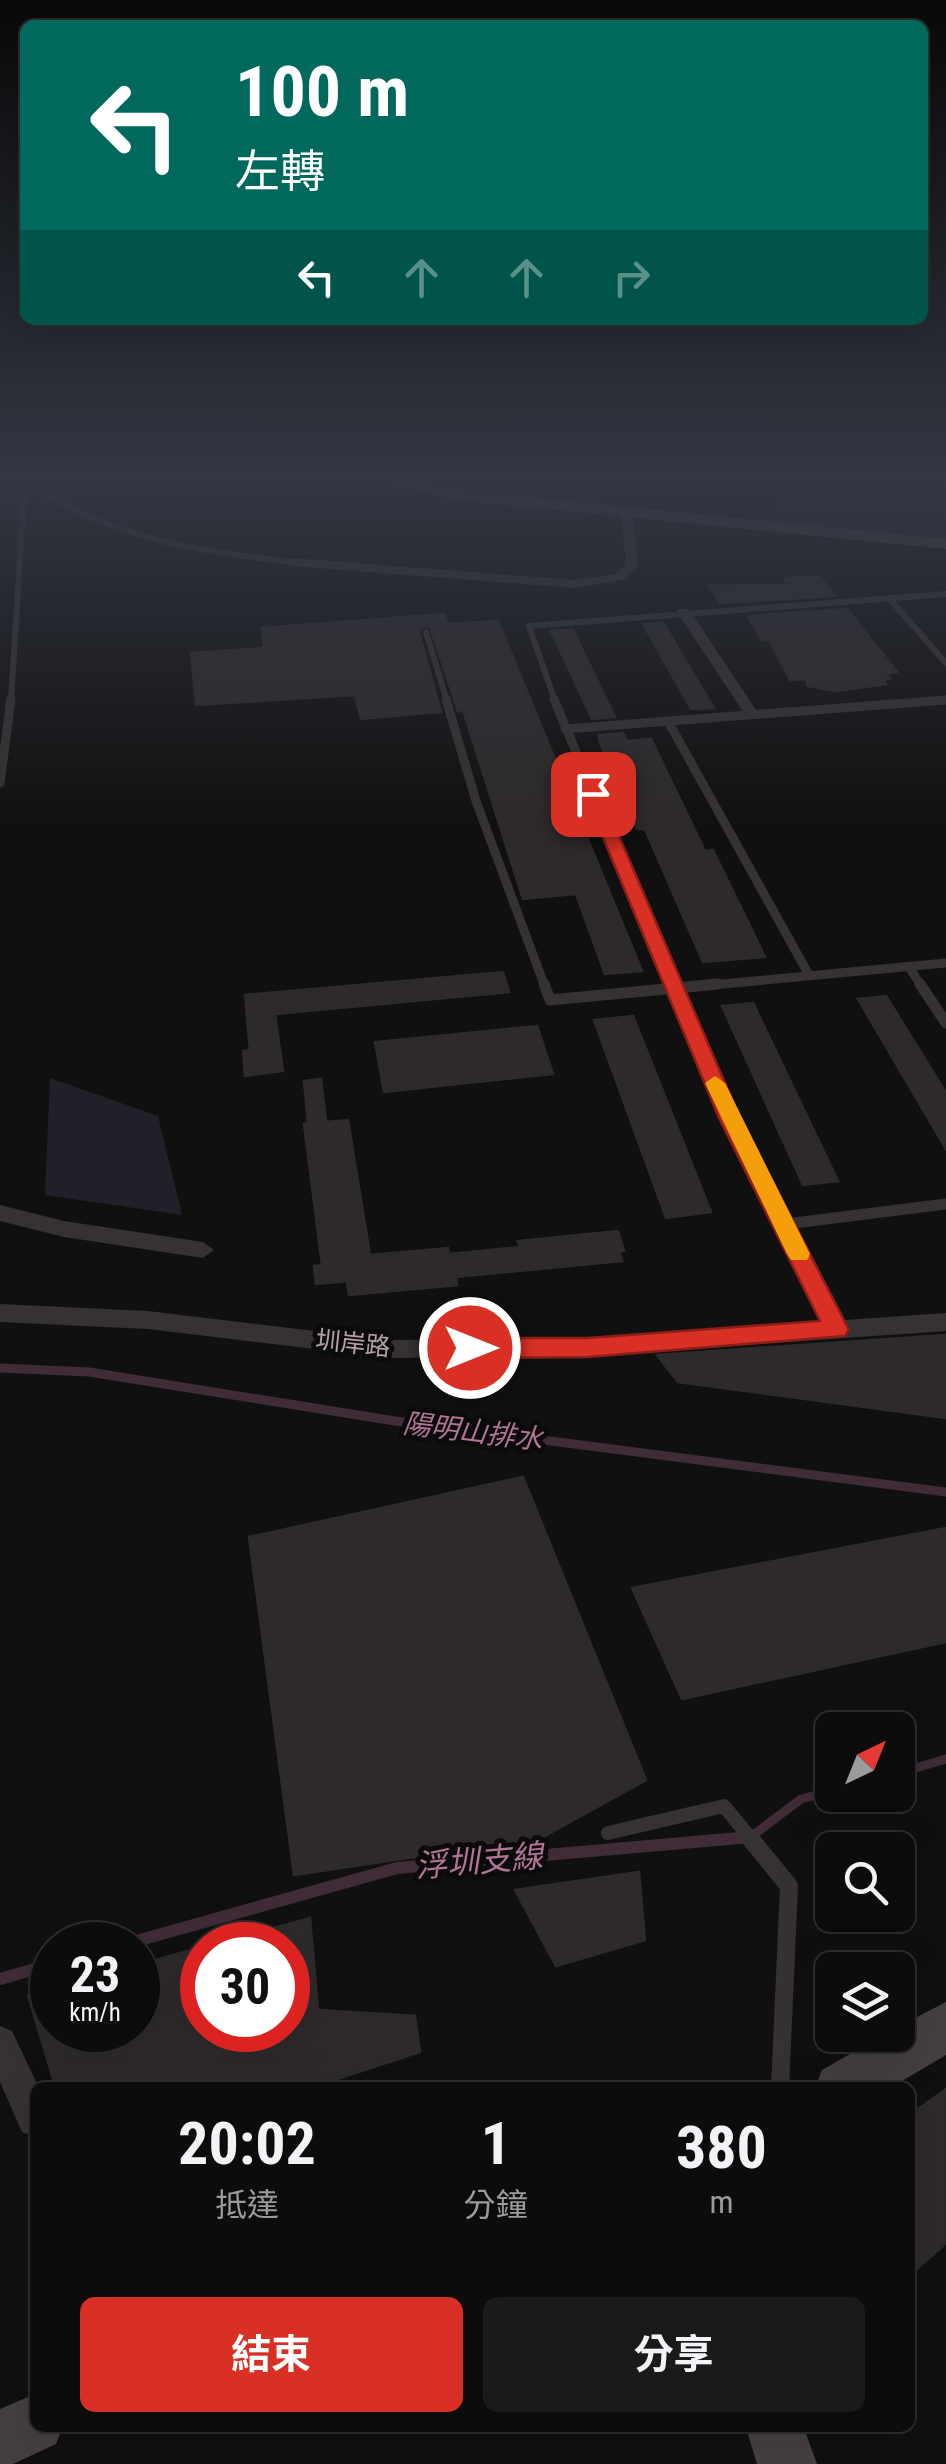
<!DOCTYPE html>
<html lang="zh-TW">
<meta charset="utf-8">
<style>
:root{--surface:#0d0c0c;--page:#1b1a1a;--text:#f1f3f6;--muted:#9a9b9d;--line:#2d2c2d;--accent:#d93025}
body{margin:0;font-family:"Roboto Condensed","Noto Sans TC",sans-serif;background:var(--page);color:var(--text);height:100vh;display:flex;flex-direction:column;font-size:38px;white-space:nowrap}
*{box-sizing:border-box;margin:0}
p{font-size:32px;color:var(--muted)}
.icon{flex:none;width:55px;height:55px;fill:none;stroke:currentColor;stroke-width:2;stroke-linecap:round;stroke-linejoin:round}
.map{position:relative;flex:1;overflow:hidden}
.side{position:absolute;left:30px;top:2082px;width:885px;height:350px;display:flex;flex-direction:column;background:var(--surface);border-radius:15px;box-shadow:0 10px 40px #0002,0 0 0 2px var(--line)}
.side>*{flex:none}
.hud{position:absolute;left:20px;top:20px;width:908px;height:305px;border-radius:15px;box-shadow:0 10px 40px #0002,0 0 0 2px var(--line);background:#00695c;color:#fff;overflow:hidden}
.needle{width:65px;rotate:43deg}
.buttons{position:absolute;left:815px;top:1712px;display:grid;gap:20px}
.buttons a{display:grid;place-items:center;width:100px;height:100px;border-radius:15px;background:var(--surface);box-shadow:0 10px 40px #0002,0 0 0 2px var(--line);font-size:50px}
.speed{position:absolute;left:30px;top:1922px;display:flex;gap:20px;font-size:50px;font-weight:700;text-align:center}
.speed>*{display:grid;place-content:center;width:130px;height:130px;border-radius:50%;background:var(--surface);box-shadow:0 10px 40px #0002,0 0 0 2px var(--line);line-height:1}
.speed small{font-size:25px;font-weight:400}
.speed .limit{border:15px solid #d22;background:#fff;color:#111}
.pin{position:absolute;display:grid;place-items:center;width:85px;height:85px;color:#fff;margin:-42px;border-radius:20px;box-shadow:0 5px 15px #0006}
.me{position:absolute;width:110px;margin:-55px;rotate:90deg;stroke-linejoin:round;filter:drop-shadow(0 0 8px #0008)}
.turn{display:flex;align-items:center;gap:35px;height:210px;padding:0 50px;font-size:45px}
.turn .icon{width:130px;height:130px;stroke-width:2.5}
.turn b{display:block;font-size:70px;line-height:85px}
.lanes{display:flex;align-items:center;height:95px;padding:0 50px;background:#0003;justify-content:center;gap:50px;direction:ltr}
.lanes .off{opacity:.35}
.eta{display:flex;justify-content:space-evenly;align-items:center;height:170px;text-align:center}
.eta b{font-size:60px;font-weight:700;line-height:70px}
.primary-button{display:flex;gap:20px;margin-top:auto;padding:20px 50px}
.primary-button a{flex:1;height:115px;border-radius:15px;background:var(--accent);color:#fff;font-size:40px;font-weight:700;line-height:115px;text-align:center}
.primary-button a+a{background:var(--page);color:var(--text)}
.map>svg:first-child{display:block}
.green{fill:#212029}
.lines{fill:none;stroke-linecap:round;stroke-linejoin:round}
.stream-far1{stroke:#3f2c37;stroke-width:9}
.stream{stroke:#3f2c37;stroke-width:12}
.building{fill:#2e2a2b;stroke:#2d2a2a;stroke-width:2.5}
.lane-far4{stroke:#363132;stroke-width:6}
.lane-far3{stroke:#363132;stroke-width:9}
.lane-far2{stroke:#363132;stroke-width:11}
.lane-far1{stroke:#363132;stroke-width:14}
.lane{stroke:#363132;stroke-width:18}
.street{fill:#363132;fill-rule:evenodd}
.secondary{fill:#463f41;fill-rule:evenodd}
.route{fill:#d93025;stroke:#8d1f18;stroke-width:2.5}
.slow{fill:#f59e0b}
.labels{text-anchor:middle;stroke-width:10;stroke-linejoin:round;paint-order:stroke}
.street-label{font-size:25px;fill:#b3a0a7;stroke:#0c0b0b}
.water-label{font-size:28px;font-style:italic;fill:#b07596;stroke:#0c0b0b}
.near-water-label{font-size:32px;font-style:italic;fill:#b07596;stroke:#0c0b0b}
</style>
<div class="map">
<svg width="946" height="2464" viewBox="0 0 946 2464">
<rect width="100%" height="100%" fill="#111010"/>
<path class="green" d="M 819,480 L 946,480 L 946,543 L 770,523 L 780,504 Z
M 50,1078 L 158,1116 L 182,1215 L 45,1195 Z"/>
<g class="lines">
<path class="stream-far1" d="M 0,1368 L 89,1372 L 395,1421 L 946,1492
M 898,1773 L 946,1759
M 748,1839 L 801,1799 L 832,1791"/>
<path class="stream" d="M 122,1945 L 397,1868 L 751,1837
M 0,1979 L 52,1964"/>
</g>
<path class="building" d="M 820,577 L 836,596 L 720,603 L 709,586 L 787,585 L 785,578 Z
M 847,609 L 897,672 L 886,674 L 890,679 L 884,680 L 886,684 L 836,691 L 808,686 L 806,679 L 790,680 L 769,640 L 762,640 L 748,616 Z
M 444,614 L 448,624 L 498,621 L 642,971 L 605,974 L 576,894 L 523,899 L 463,710 L 458,711 L 430,626 L 422,627 L 419,633 L 441,712 L 361,719 L 355,695 L 196,705 L 191,653 L 264,648 L 262,628 Z
M 663,623 L 714,708 L 691,709 L 643,624 Z
M 573,630 L 615,717 L 592,719 L 551,631 Z
M 623,733 L 627,741 L 651,739 L 705,851 L 713,850 L 765,957 L 703,962 L 645,829 L 637,829 L 600,743 L 599,735 Z
M 503,972 L 509,992 L 275,1014 L 283,1071 L 245,1076 L 243,1051 L 250,1050 L 245,995 Z
M 886,996 L 946,1093 L 946,1149 L 858,999 Z
M 753,1003 L 838,1181 L 803,1185 L 722,1006 Z
M 633,1016 L 711,1212 L 666,1218 L 594,1020 Z
M 537,1026 L 553,1074 L 384,1092 L 375,1042 Z
M 321,1079 L 326,1122 L 348,1120 L 370,1255 L 448,1248 L 449,1254 L 520,1247 L 518,1241 L 618,1231 L 624,1251 L 619,1252 L 622,1261 L 456,1277 L 457,1285 L 349,1295 L 347,1281 L 316,1284 L 314,1266 L 322,1265 L 304,1124 L 308,1124 L 304,1081 Z
M 946,1335 L 946,1418 L 678,1382 L 657,1355 Z
M 523,1477 L 646,1780 L 541,1838 L 294,1875 L 249,1537 Z
M 946,1528 L 946,1642 L 682,1699 L 632,1588 Z
M 639,1872 L 645,1940 L 556,1966 L 515,1890 Z
M 310,1918 L 318,2010 L 415,2016 L 420,2052 L 310,2088 L 60,2088 L 53,2079 L 28,1995 L 52,1988 L 52,2030 L 138,2030 L 138,1965 L 202,1947 L 202,2030 L 288,2030 L 288,1945 L 234,1945 L 233,1939 Z
M 946,2089 L 946,2243 L 910,2275 L 910,2115 Z"/>
<g class="lines">
<path class="lane-far4" d="M 47,480 L 49,496 C 124,541 206,552 292,562
M 0,500 L 25,499
M 889,598 L 946,663
M 426,632 L 447,701
M 11,701 L 25,480
M 555,701 L 529,626 L 946,594
M 927,701 L 946,700"/>
<path class="lane-far3" d="M 446,699 L 476,801 L 545,987
M 554,699 L 674,987
M 669,723 L 809,975
M 565,729 L 946,700
M 0,783 L 11,699
M 909,967 L 922,987
M 691,987 L 946,963"/>
<path class="lane-far2" d="M 544,984 L 550,1000 L 718,984
M 673,984 L 730,1118 L 836,1330
M 920,984 L 946,1023
M 786,1224 L 946,1204"/>
<path class="lane-far1" d="M 608,1833 L 724,1806 L 751,1839"/>
<path class="lane" d="M 749,1837 L 789,1886 L 780,2088"/>
<path class="street" d="M 627,510 L 633,513 L 638,566 L 623,580 L 575,588 L 292,566 L 286,562 L 292,558 L 575,580 L 615,574 L 626,565 L 621,513 Z
M 679,609 L 689,609 L 760,716 L 758,719 L 748,719 L 677,612 Z
M 0,1205 L 64,1221 L 203,1242 L 214,1250 L 203,1258 L 64,1237 L 0,1221 Z
M 0,1304 L 148,1311 L 390,1340 L 588,1338 L 946,1313 L 946,1331 L 588,1356 L 390,1358 L 148,1329 L 0,1322 Z
M 0,2026 L 12,2031 L 39,2088 L 35,2088 L 35,2137 L 22,2132 L 0,2082 Z"/>
<path class="secondary" d="M 374,480 L 408,480 L 456,490 L 946,539 L 946,549 L 456,500 Z
M 946,2002 L 946,2055 L 890,2088 L 815,2088 L 822,2070 L 883,2035 L 898,2035 L 898,2027 Z
M 35,2394 L 35,2428 L 62,2428 L 56,2444 L 13,2464 L 0,2464 L 0,2409 Z
M 746,2428 L 804,2428 L 817,2464 L 757,2464 Z"/>
</g>
<linearGradient id="sky" x2="0" y2="1"><stop stop-color="#090909"/><stop offset="0.58" stop-color="#323742"/><stop offset="1" stop-color="#323742" stop-opacity="0"/></linearGradient>
<rect width="946" height="825" fill="url(#sky)"/>
<path class="route" d="M 593,789 L 601,794 L 740,1118 L 849,1330 L 845,1336 L 588,1357 L 470,1358 L 461,1355 L 457,1348 L 461,1341 L 470,1338 L 588,1338 L 820,1321 L 719,1118 L 585,794 Z"/>
<path class="slow" d="M 715,1076 L 725,1083 L 810,1254 L 807,1260 L 791,1260 L 787,1254 L 705,1083 Z"/>
<g class="labels">
<g class="street-label">
<text transform="translate(353 1343) rotate(6)" y="9">圳岸路</text>
</g>
<g class="water-label">
<text transform="translate(473 1431) rotate(7)" y="10">陽明山排水</text>
</g>
<g class="near-water-label">
<text transform="translate(479 1861) rotate(-5)" y="11">浮圳支線</text>
</g>
</g>
</svg>
<div class="buttons">
<a><svg class="needle" viewBox="-14 -14 28 28"><path d="M0-13l5 13h-10z" fill="#e53935"/><path d="M0 13l5-13h-10z" fill="#9a9b9d"/></svg></a>
<a><svg class="icon" aria-label="search" viewBox="0 0 24 24"><circle cx="10" cy="10" r="6"/><path d="M15 15l6 6"/></svg></a>
<a><svg class="icon" aria-label="layers" viewBox="0 0 24 24"><path d="M12 4l9 5-9 5-9-5zM3 14l9 5 9-5"/></svg></a>
</div>
<div class="speed"><div>23<small>km/h</small></div><div class="limit">30</div></div>
<div class="pin" style="left:593px;top:794px;background:#d93025"><svg class="icon" aria-label="arrive" viewBox="0 0 24 24"><path d="M6 21V4h12l-3 4 3 4H6"/></svg></div>
<svg class="me" style="left:470px;top:1348px" viewBox="-20 -20 40 40"><circle r="17" fill="#d93025" stroke="#fff" stroke-width="3"/><path d="M0-11L8 9 0 5-8 9z" fill="#fff"/></svg>
<div class="hud">
<div class="turn"><svg class="icon" aria-label="left" viewBox="0 0 24 24"><path d="M17 20v-9H6M10 6l-5 5 5 5"/></svg><div><b>100 m</b>左轉</div></div>
<div class="lanes"><svg class="icon" aria-label="left" viewBox="0 0 24 24"><path d="M17 20v-9H6M10 6l-5 5 5 5"/></svg><svg class="icon off" aria-label="ahead" viewBox="0 0 24 24"><path d="M12 20V5M6 11l6-6 6 6"/></svg><svg class="icon off" aria-label="ahead" viewBox="0 0 24 24"><path d="M12 20V5M6 11l6-6 6 6"/></svg><svg class="icon off" aria-label="right" viewBox="0 0 24 24"><path d="M7 20v-9h11M14 6l5 5-5 5"/></svg></div>
</div>
<section class="side">
<div class="eta">
<div><b>20:02</b><p>抵達</p></div>
<div><b>1</b><p>分鐘</p></div>
<div><b>380</b><p>m</p></div>
</div>
<div class="primary-button"><a>結束</a><a>分享</a></div>
</section>
</div>
